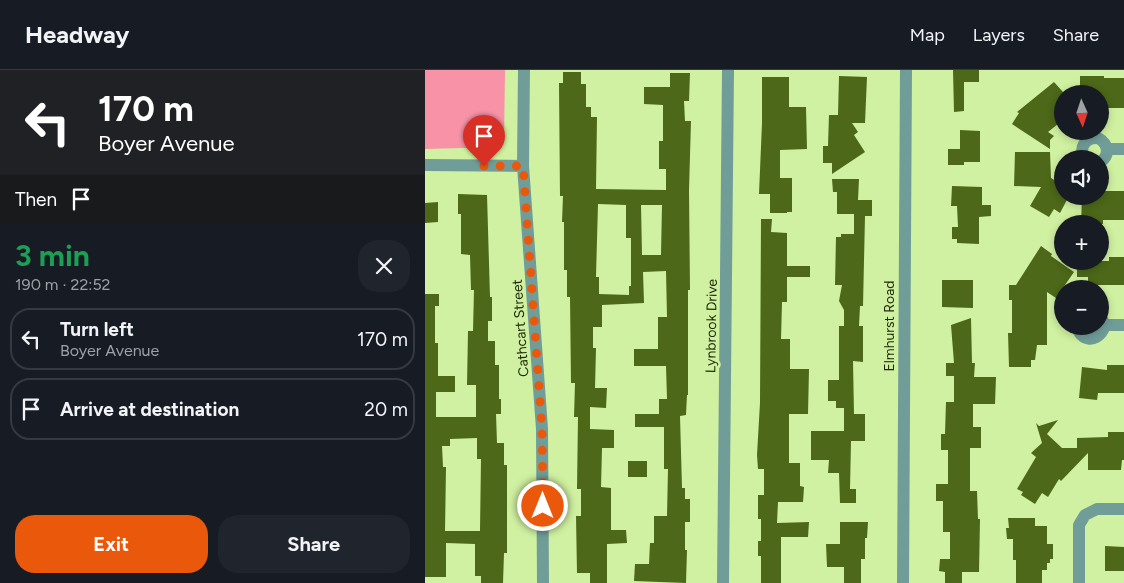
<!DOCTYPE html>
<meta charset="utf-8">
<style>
:root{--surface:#171b24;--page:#20242c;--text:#f1f3f6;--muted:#9ea1a6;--line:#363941;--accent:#ea580c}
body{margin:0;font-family:Figtree,sans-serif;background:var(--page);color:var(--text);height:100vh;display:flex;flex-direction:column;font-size:19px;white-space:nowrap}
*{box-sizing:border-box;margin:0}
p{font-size:16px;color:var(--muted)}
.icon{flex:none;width:28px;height:28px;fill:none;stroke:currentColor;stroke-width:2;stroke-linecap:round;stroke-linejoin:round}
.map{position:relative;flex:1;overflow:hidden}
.drawer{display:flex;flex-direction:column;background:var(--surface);width:425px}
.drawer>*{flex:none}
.guide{background:#202124;color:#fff;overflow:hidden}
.needle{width:32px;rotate:177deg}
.buttons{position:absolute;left:629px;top:15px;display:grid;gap:10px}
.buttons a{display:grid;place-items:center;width:55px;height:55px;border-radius:50%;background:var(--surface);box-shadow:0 2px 8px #0003;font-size:25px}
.pin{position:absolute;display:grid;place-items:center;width:42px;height:42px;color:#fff;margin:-51px -21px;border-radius:50% 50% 50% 0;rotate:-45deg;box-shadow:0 0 5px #0007}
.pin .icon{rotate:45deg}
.me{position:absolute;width:55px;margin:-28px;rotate:0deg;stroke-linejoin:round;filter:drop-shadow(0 0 4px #0008)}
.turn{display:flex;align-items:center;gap:18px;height:105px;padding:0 15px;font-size:22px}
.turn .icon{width:65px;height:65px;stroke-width:2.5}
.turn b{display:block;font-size:35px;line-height:42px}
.then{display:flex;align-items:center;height:48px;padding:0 15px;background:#0003;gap:10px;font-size:19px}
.round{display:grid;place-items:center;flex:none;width:52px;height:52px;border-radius:20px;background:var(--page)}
.summary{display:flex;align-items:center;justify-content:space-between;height:85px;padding:0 15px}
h1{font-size:30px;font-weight:700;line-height:38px;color:#1e9e55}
.button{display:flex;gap:10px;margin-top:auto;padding:10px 15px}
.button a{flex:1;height:58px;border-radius:20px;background:var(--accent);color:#fff;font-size:20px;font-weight:700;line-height:58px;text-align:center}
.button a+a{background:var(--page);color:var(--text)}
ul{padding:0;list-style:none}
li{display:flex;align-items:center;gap:15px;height:62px;margin:0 10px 8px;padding:0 5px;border:2px solid var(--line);border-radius:20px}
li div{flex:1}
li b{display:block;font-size:19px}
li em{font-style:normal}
header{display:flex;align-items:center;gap:30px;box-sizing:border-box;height:70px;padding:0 25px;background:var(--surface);border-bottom:1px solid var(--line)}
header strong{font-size:24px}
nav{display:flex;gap:28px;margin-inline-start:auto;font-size:18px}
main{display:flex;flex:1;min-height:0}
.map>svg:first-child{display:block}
.green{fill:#f892a7}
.building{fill:#4c6818;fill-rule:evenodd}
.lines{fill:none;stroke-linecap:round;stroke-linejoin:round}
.minor{stroke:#709d98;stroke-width:12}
.route{stroke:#ea580c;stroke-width:9;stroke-dasharray:0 16.2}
.labels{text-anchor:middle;stroke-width:5;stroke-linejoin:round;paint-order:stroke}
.street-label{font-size:14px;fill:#1b2606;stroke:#d0f1a1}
</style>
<header>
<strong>Headway</strong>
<nav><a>Map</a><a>Layers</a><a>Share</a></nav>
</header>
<main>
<section class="drawer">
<div class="guide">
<div class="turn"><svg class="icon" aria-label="left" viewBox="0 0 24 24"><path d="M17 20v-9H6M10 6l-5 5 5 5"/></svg><div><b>170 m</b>Boyer Avenue</div></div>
<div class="then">Then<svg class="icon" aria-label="arrive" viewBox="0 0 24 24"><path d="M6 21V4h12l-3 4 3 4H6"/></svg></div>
</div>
<div class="summary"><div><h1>3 min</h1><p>190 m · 22:52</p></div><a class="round"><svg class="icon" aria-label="close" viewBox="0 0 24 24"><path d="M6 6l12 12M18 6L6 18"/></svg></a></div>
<ul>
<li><svg class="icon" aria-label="left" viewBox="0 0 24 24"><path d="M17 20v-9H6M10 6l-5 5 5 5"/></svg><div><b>Turn left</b><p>Boyer Avenue</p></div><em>170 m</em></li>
<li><svg class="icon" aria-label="arrive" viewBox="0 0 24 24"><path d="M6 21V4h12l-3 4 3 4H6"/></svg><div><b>Arrive at destination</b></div><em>20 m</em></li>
</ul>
<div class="button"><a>Exit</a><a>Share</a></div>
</section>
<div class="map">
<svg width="699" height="513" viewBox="0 0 699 513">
<rect width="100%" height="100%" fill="#d0f1a1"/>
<path class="green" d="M 0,0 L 80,0 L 79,72 L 75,77 L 0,79 Z"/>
<path class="building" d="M 528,0 L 554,0 L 554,12 L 539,12 L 539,41 L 529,42 Z
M 138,2 L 156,2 L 156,14 L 161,14 L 161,37 L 166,37 L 166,47 L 172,47 L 171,119 L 241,120 L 241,99 L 234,99 L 234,71 L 238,71 L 238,35 L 219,34 L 219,17 L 245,17 L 245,3 L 265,3 L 264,31 L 259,31 L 260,51 L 266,51 L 264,120 L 265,220 L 263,220 L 263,325 L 262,325 L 261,345 L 255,346 L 257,418 L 260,418 L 260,429 L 265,429 L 265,452 L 260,452 L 260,480 L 262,480 L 261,513 L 209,511 L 210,494 L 224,494 L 225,473 L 229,473 L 229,446 L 242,446 L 243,399 L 239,399 L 239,357 L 210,357 L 210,344 L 234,344 L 234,329 L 242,329 L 241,296 L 209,296 L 209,279 L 233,279 L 233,247 L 242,247 L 241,201 L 218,202 L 219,233 L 177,235 L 177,257 L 168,257 L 168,278 L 171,278 L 170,318 L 182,318 L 181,338 L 165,337 L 165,359 L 189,360 L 189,378 L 177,378 L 176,417 L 186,418 L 186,460 L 201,460 L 202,473 L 182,474 L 182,513 L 165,513 L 165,503 L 152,503 L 151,446 L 156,446 L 156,419 L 152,419 L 153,347 L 149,347 L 150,313 L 146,313 L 145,227 L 142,227 L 142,200 L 139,200 L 139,152 L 137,152 L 138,126 L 135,126 L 134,13 L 138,13 ZM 173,134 L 201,135 L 201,168 L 206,168 L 206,216 L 204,216 L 204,225 L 174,224 L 174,207 L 171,207 ZM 216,135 L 237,135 L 236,185 L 217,185 Z
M 414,6 L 442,7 L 440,53 L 427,53 L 433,62 L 429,65 L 440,82 L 407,104 L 407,93 L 398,93 L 398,76 L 403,76 L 404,45 L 413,45 Z
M 655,6 L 679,6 L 679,8 L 699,8 L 699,38 L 675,38 L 675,24 L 655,24 Z
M 337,7 L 364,7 L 364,37 L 381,37 L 382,79 L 355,80 L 355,108 L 367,108 L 367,142 L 362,142 L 362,143 L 345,143 L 345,124 L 334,124 L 337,53 Z
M 629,12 L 638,22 L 638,50 L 623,62 L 629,66 L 625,70 L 625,79 L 587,54 L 594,43 L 592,42 Z
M 535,60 L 555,61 L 555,92 L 539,92 L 539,95 L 523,95 L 523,79 L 535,79 Z
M 590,82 L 625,82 L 626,108 L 638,115 L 638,126 L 644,126 L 635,143 L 629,139 L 624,147 L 605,136 L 616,117 L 589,116 Z
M 407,109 L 434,109 L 433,130 L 447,130 L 447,146 L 440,146 L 438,236 L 435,236 L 434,256 L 438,256 L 438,292 L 428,291 L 429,344 L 440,344 L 440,371 L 426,371 L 425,419 L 431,419 L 431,433 L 415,433 L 414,403 L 403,403 L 404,390 L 386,390 L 386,361 L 419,361 L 419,338 L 411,338 L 411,331 L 403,331 L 403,310 L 414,310 L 414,256 L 419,256 L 419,240 L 414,231 L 417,215 L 410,215 L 411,167 L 416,167 L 416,164 L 429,164 L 429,144 L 412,144 L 412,122 L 408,122 Z
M 527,116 L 557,117 L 557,135 L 566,135 L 566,146 L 554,147 L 554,174 L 532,173 L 532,169 L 527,169 L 527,157 L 533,157 L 532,136 L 526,136 Z
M 675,121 L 699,121 L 699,150 L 678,150 L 678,154 L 656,154 L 657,126 L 675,126 Z
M 33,124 L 62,125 L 65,227 L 67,227 L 67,251 L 63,251 L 63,271 L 70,271 L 70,295 L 74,295 L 74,329 L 76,329 L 76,344 L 71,344 L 72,373 L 79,373 L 79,395 L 82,395 L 82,483 L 79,483 L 78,513 L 56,513 L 56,506 L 50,506 L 50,474 L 21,473 L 21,507 L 0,507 L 0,224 L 14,224 L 14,236 L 10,236 L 10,273 L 13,273 L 13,306 L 30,306 L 30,322 L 11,322 L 11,347 L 51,347 L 51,315 L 42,315 L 43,261 L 48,261 L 49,220 L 46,220 L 45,185 L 36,184 L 36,144 L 33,144 ZM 52,368 L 52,389 L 56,389 L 55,461 L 20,461 L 21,397 L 18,397 L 17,376 L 25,376 L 25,369 Z
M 13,132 L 13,152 L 0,153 L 0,133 Z
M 336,149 L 347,149 L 346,162 L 362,163 L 362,196 L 385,196 L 385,207 L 362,207 L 362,232 L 357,232 L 356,269 L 365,269 L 365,299 L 384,299 L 383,344 L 364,344 L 364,393 L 375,393 L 375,416 L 379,417 L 378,432 L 353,432 L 352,453 L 384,452 L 383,467 L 356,467 L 356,513 L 336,513 L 336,486 L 333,486 L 333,471 L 336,471 L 336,449 L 333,449 L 333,425 L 339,425 L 339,399 L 333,399 L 332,385 L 335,333 Z
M 616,176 L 627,184 L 626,186 L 649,202 L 631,228 L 622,222 L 622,275 L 612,275 L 610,290 L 606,290 L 606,297 L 584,297 L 583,263 L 587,263 L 587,230 L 584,230 L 584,215 L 591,215 Z
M 684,187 L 699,187 L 699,215 L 663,215 L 663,207 L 652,207 L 652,191 L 684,191 Z
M 517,210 L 548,210 L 548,238 L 517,237 Z
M 546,248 L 547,293 L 550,293 L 549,307 L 571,307 L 570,334 L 548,334 L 548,357 L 556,357 L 556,378 L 545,378 L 545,421 L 552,421 L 553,449 L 555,449 L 554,502 L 537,502 L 537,513 L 520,513 L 520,502 L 514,501 L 515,489 L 525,489 L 525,462 L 518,462 L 518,431 L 511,431 L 511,414 L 523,414 L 523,380 L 516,380 L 516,364 L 520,364 L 521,332 L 529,332 L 529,306 L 521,306 L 521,293 L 529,293 L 526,255 Z
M 682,295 L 699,295 L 699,323 L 673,323 L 672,330 L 654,328 L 657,297 L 682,300 Z
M 633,350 L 622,364 L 637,378 L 652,378 L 652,368 L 683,367 L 683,362 L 699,362 L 699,390 L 697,390 L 696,400 L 663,400 L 663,383 L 636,411 L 634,409 L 623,427 L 617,423 L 610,434 L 596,425 L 598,422 L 592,419 L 611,387 L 606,383 L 617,373 L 611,353 L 614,356 Z
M 203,391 L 222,391 L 222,407 L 203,407 Z
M 583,448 L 610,448 L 610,456 L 622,456 L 622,474 L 628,474 L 628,489 L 625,489 L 625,493 L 622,493 L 622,500 L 617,500 L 617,513 L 591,513 L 591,490 L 588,490 L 588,469 L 582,469 L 581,458 L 584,458 Z
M 415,452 L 443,452 L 442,468 L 440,468 L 440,489 L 436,489 L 436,513 L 419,513 L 419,497 L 402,497 L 401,474 L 415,474 Z
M 680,476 L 699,477 L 699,501 L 680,501 Z"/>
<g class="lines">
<path class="minor" d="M 99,0 L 98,96 L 117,359 L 118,513
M 683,79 L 699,79
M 659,89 C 654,77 660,67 673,68 C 684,74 685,86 675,92
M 0,95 L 98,96
M 679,255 L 699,255
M 652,256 C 655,271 671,273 678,260 L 678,251 L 675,246
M 298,513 L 303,0
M 478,513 L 481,0
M 654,513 L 654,455 L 660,445 L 672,439 L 699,439"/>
</g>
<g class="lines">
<path class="route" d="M 59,96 L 98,96 L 117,359 L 118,436"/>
</g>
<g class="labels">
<g class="street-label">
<text transform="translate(286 256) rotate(-89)" y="5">Lynbrook Drive</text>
<text transform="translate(464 256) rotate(-90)" y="5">Elmhurst Road</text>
<text transform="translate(95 258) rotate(-94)" y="5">Cathcart Street</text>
</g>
</g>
</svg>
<div class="buttons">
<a><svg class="needle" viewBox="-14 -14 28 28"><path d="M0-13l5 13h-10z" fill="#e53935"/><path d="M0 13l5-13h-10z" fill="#9ea1a6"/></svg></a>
<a><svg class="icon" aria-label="sound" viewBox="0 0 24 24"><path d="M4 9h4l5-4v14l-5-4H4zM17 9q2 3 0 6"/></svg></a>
<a>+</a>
<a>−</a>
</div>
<div class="pin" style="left:59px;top:96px;background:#d93025"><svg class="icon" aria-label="arrive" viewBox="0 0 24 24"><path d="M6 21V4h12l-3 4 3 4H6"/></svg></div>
<svg class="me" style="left:118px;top:436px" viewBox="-20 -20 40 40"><circle r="17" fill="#ea580c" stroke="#fff" stroke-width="3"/><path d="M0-11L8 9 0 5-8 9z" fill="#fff"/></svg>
</div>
</main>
